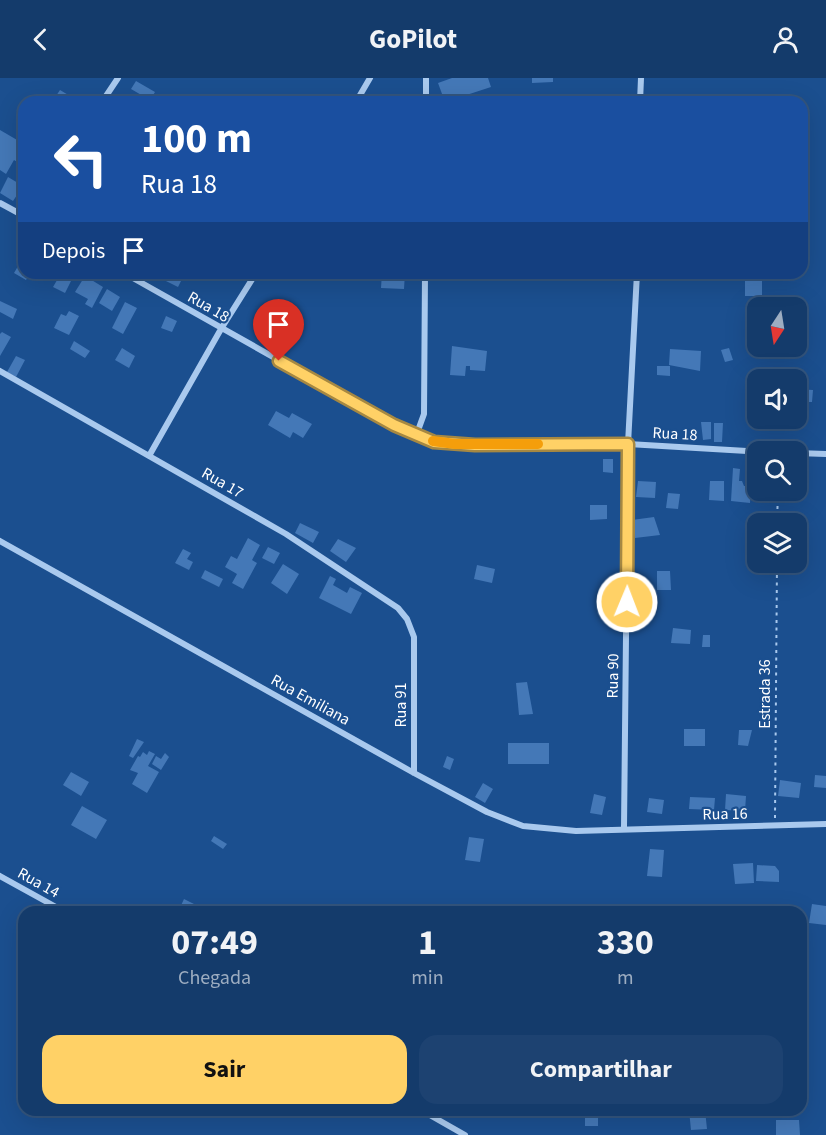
<!DOCTYPE html>
<html lang="pt">
<style>
:root{--surface:#143b6b;--page:#1d4271;--text:#f1f3f6;--muted:#9dadc1;--line:#33557e;--accent:#ffd166}
body{margin:0;font-family:"Source Sans 3",sans-serif;background:var(--page);color:var(--text);height:100vh;display:flex;flex-direction:column;font-size:22px;white-space:nowrap}
*{box-sizing:border-box;margin:0}
p{font-size:20px;color:var(--muted)}
.icon{flex:none;width:33px;height:33px;fill:none;stroke:currentColor;stroke-width:2;stroke-linecap:round;stroke-linejoin:round}
.map{position:relative;flex:1;overflow:hidden}
.panel{position:absolute;left:18px;top:828px;width:789px;height:210px;display:flex;flex-direction:column;background:var(--surface);border-radius:18px;box-shadow:0 6px 24px #0002,0 0 0 2px var(--line)}
.panel>*{flex:none}
.banner{position:absolute;left:18px;top:18px;width:790px;height:183px;border-radius:18px;box-shadow:0 6px 24px #0002,0 0 0 2px var(--line);background:#1a4fa0;color:#fff;overflow:hidden}
.needle{width:39px;rotate:192deg}
.tools{position:absolute;left:747px;top:219px;display:grid;gap:12px}
.tools a{display:grid;place-items:center;width:60px;height:60px;border-radius:12px;background:var(--surface);box-shadow:0 6px 24px #0002,0 0 0 2px var(--line);font-size:30px}
.pin{position:absolute;display:grid;place-items:center;width:51px;height:51px;color:#fff;margin:-62px -26px;border-radius:50% 50% 50% 0;rotate:-45deg;box-shadow:0 0 6px #0007}
.pin .icon{rotate:45deg}
.me{position:absolute;width:66px;margin:-33px;rotate:1deg;stroke-linejoin:round;filter:drop-shadow(0 0 4px #0008)}
.turn{display:flex;align-items:center;gap:21px;height:126px;padding:0 24px;font-size:27px}
.turn .icon{width:78px;height:78px;stroke-width:2.5}
.turn b{display:block;font-size:42px;line-height:51px}
.then{display:flex;align-items:center;height:57px;padding:0 24px;background:#0003;gap:12px;font-size:22px}
.eta{display:flex;justify-content:space-evenly;align-items:center;height:102px;text-align:center}
.eta b{font-size:36px;font-weight:700;line-height:42px}
.primary-button{display:flex;gap:12px;margin-top:auto;padding:12px 24px}
.primary-button a{flex:1;height:69px;border-radius:18px;background:var(--accent);color:#111;font-size:24px;font-weight:700;line-height:69px;text-align:center}
.primary-button a+a{background:var(--page);color:var(--text)}
header{display:flex;justify-content:space-between;align-items:center;height:78px;padding:0 24px;background:var(--surface);font-size:27px;font-weight:700}
.map>svg:first-child{display:block}
.building{fill:#4478b7}
.lines{fill:none;stroke-linecap:round;stroke-linejoin:round}
.path{stroke:#a9c9ee;stroke-width:2;stroke-dasharray:3 4.5;stroke-linecap:butt}
.minor{stroke:#a9c9ee;stroke-width:6}
.route-casing{stroke:#a68842;stroke-width:15}
.route{stroke:#ffd166;stroke-width:10}
.slow{stroke:#f59e0b;stroke-width:10}
.labels{text-anchor:middle;stroke-width:4.5;stroke-linejoin:round;paint-order:stroke}
.street-label{font-size:16px;fill:#fff;stroke:#1b4f8f}
</style>
<header><svg class="icon" aria-label="back" viewBox="0 0 24 24"><path d="M15 5l-7 7 7 7"/></svg>GoPilot<svg class="icon" aria-label="person" viewBox="0 0 24 24"><circle cx="12" cy="8" r="4"/><path d="M4 21q1-7 8-7t8 7"/></svg></header>
<div class="map">
<svg width="826" height="1057" viewBox="0 0 826 1057">
<rect width="100%" height="100%" fill="#1b4f8f"/>
<path class="building" d="M 452,0 L 488,0 L 491,9 L 445,24 L 438,5 Z
M 532,0 L 553,0 L 553,4 L 532,5 Z
M 136,3 L 155,14 L 150,22 L 131,11 Z
M 60,12 L 80,24 L 52,24 Z
M 0,52 L 24,66 L 24,88 L 14,82 L 6,96 L 0,92 Z
M 8,99 L 23,108 L 13,123 L 0,115 Z
M 24,178 L 24,195 L 30,195 L 26,202 L 14,195 Z
M 165,195 L 185,195 L 178,209 L 162,201 Z
M 382,195 L 405,195 L 404,211 L 381,210 Z
M 460,195 L 480,195 L 480,201 L 460,200 Z
M 745,195 L 762,196 L 762,218 L 745,218 Z
M 60,197 L 71,203 L 65,215 L 53,209 Z
M 85,198 L 103,209 L 92,230 L 85,226 L 88,221 L 75,214 Z
M 107,211 L 120,219 L 112,233 L 99,225 Z
M 0,223 L 17,231 L 13,241 L 0,234 Z
M 125,224 L 137,230 L 123,256 L 112,250 Z
M 69,233 L 79,238 L 69,257 L 54,250 L 61,236 L 66,238 Z
M 166,238 L 177,243 L 172,254 L 161,250 Z
M 2,254 L 11,259 L 0,278 L 0,256 Z
M 74,263 L 90,273 L 85,280 L 70,271 Z
M 452,268 L 487,273 L 485,293 L 470,292 L 470,288 L 466,288 L 465,298 L 450,297 Z
M 122,270 L 135,278 L 129,290 L 115,282 Z
M 729,270 L 733,282 L 725,284 L 721,272 Z
M 670,271 L 701,273 L 700,293 L 669,287 Z
M 16,278 L 25,282 L 16,299 L 7,294 Z
M 657,288 L 670,288 L 670,298 L 657,297 Z
M 796,311 L 813,312 L 812,324 L 796,324 Z
M 276,333 L 289,340 L 292,335 L 312,346 L 303,360 L 293,354 L 290,360 L 268,347 Z
M 701,344 L 711,344 L 711,361 L 703,362 Z
M 714,345 L 723,345 L 722,364 L 714,364 Z
M 603,381 L 613,381 L 613,395 L 603,394 Z
M 733,390 L 740,391 L 739,403 L 742,403 L 744,408 L 751,408 L 750,425 L 731,423 Z
M 638,403 L 656,404 L 655,420 L 636,419 Z
M 710,403 L 724,403 L 724,423 L 709,422 Z
M 668,415 L 680,416 L 678,431 L 666,430 Z
M 590,427 L 607,427 L 607,441 L 590,442 Z
M 654,439 L 660,457 L 635,460 L 632,442 Z
M 300,445 L 319,454 L 313,465 L 295,455 Z
M 248,460 L 260,467 L 252,482 L 257,485 L 243,511 L 232,505 L 237,496 L 225,489 L 231,478 L 237,481 Z
M 338,461 L 356,470 L 346,484 L 330,473 Z
M 268,469 L 280,475 L 274,486 L 262,480 Z
M 183,471 L 191,475 L 187,481 L 193,484 L 189,492 L 175,485 Z
M 283,486 L 299,496 L 287,516 L 271,505 Z
M 477,487 L 495,491 L 492,505 L 474,501 Z
M 205,492 L 223,501 L 219,509 L 201,500 Z
M 657,493 L 670,493 L 671,512 L 657,512 Z
M 330,498 L 336,501 L 333,507 L 347,515 L 350,509 L 362,515 L 351,536 L 319,520 Z
M 673,550 L 691,552 L 690,566 L 671,565 Z
M 703,557 L 710,557 L 710,569 L 702,569 Z
M 527,604 L 533,636 L 519,637 L 516,605 Z
M 684,651 L 705,651 L 705,668 L 684,668 Z
M 739,652 L 752,652 L 748,668 L 738,667 Z
M 137,661 L 144,664 L 133,680 L 129,678 Z
M 508,665 L 549,665 L 549,686 L 508,686 Z
M 149,673 L 155,676 L 148,688 L 159,694 L 147,715 L 132,706 L 138,695 L 130,692 L 138,678 L 140,679 L 143,674 L 147,677 Z
M 165,675 L 169,679 L 161,692 L 152,686 L 156,678 L 161,681 Z
M 447,678 L 454,681 L 450,692 L 443,689 Z
M 71,694 L 89,704 L 81,718 L 63,707 Z
M 815,697 L 826,698 L 826,710 L 814,709 Z
M 780,702 L 801,705 L 799,720 L 778,718 Z
M 483,705 L 493,711 L 485,725 L 475,719 Z
M 594,716 L 606,719 L 602,737 L 590,735 Z
M 726,716 L 746,718 L 745,733 L 725,732 Z
M 690,719 L 715,720 L 714,732 L 689,731 Z
M 649,720 L 664,722 L 662,736 L 647,734 Z
M 82,728 L 107,742 L 96,761 L 71,747 Z
M 214,758 L 227,766 L 223,771 L 211,763 Z
M 469,759 L 484,761 L 480,784 L 465,782 Z
M 650,771 L 664,772 L 662,799 L 647,798 Z
M 753,785 L 754,805 L 735,806 L 733,786 Z
M 757,787 L 775,788 L 779,793 L 779,804 L 756,803 Z
M 184,821 L 202,830 L 200,834 L 178,834 Z
M 812,826 L 826,828 L 826,847 L 809,845 Z
M 689,1032 L 705,1032 L 707,1051 L 691,1052 Z
M 585,1033 L 598,1033 L 598,1048 L 585,1048 Z
M 776,1042 L 799,1042 L 800,1057 L 776,1057 Z"/>
<g class="lines">
<path class="path" d="M 777,446 L 778,412
M 775,740 L 777,484"/>
<path class="minor" d="M 102,24 L 118,0
M 356,24 L 370,0
M 426,24 L 426,0
M 640,24 L 641,0
M 0,125 L 24,138
M 124,195 L 394,347 L 434,364 L 455,366 L 628,366 L 764,374
M 0,293 L 286,456 L 398,530 L 407,541 L 414,559 L 414,695
M 416,358 L 424,336 L 425,195
M 796,375 L 826,376
M 149,378 L 221,251 L 256,195
M 0,463 L 414,695 L 487,734 L 523,748 L 576,753 L 826,746
M 624,750 L 628,366 L 637,195
M 0,798 L 65,834
M 421,1032 L 465,1057"/>
</g>
<g class="lines">
<defs>
<path id="route" d="M 279,283 L 394,347 L 434,364 L 475,367 L 628,366 L 627,524"/>
</defs>
<use href="#route" class="route-casing"/>
<use href="#route" class="route"/>
<path class="slow" d="M 433,363 L 455,366 L 538,366"/>
</g>
<g class="labels">
<g class="street-label">
<text transform="translate(209 228) rotate(30)" y="6">Rua 18</text>
<text transform="translate(675 355) rotate(3)" y="6">Rua 18</text>
<text transform="translate(223 404) rotate(30)" y="6">Rua 17</text>
<text transform="translate(612 598) rotate(-89)" y="6">Rua 90</text>
<text transform="translate(764 616) rotate(-90)" y="6">Estrada 36</text>
<text transform="translate(311 621) rotate(29)" y="6">Rua Emiliana</text>
<text transform="translate(400 627) rotate(-90)" y="6">Rua 91</text>
<text transform="translate(725 735) rotate(-1)" y="6">Rua 16</text>
<text transform="translate(39 804) rotate(29)" y="6">Rua 14</text>
</g>
</g>
</svg>
<div class="tools">
<a><svg class="needle" viewBox="-14 -14 28 28"><path d="M0-13l5 13h-10z" fill="#e53935"/><path d="M0 13l5-13h-10z" fill="#9dadc1"/></svg></a>
<a><svg class="icon" aria-label="sound" viewBox="0 0 24 24"><path d="M4 9h4l5-4v14l-5-4H4zM17 9q2 3 0 6"/></svg></a>
<a><svg class="icon" aria-label="search" viewBox="0 0 24 24"><circle cx="10" cy="10" r="6"/><path d="M15 15l6 6"/></svg></a>
<a><svg class="icon" aria-label="layers" viewBox="0 0 24 24"><path d="M12 4l9 5-9 5-9-5zM3 14l9 5 9-5"/></svg></a>
</div>
<div class="pin" style="left:279px;top:283px;background:#d93025"><svg class="icon" aria-label="arrive" viewBox="0 0 24 24"><path d="M6 21V4h12l-3 4 3 4H6"/></svg></div>
<svg class="me" style="left:627px;top:524px" viewBox="-20 -20 40 40"><circle r="17" fill="#ffd166" stroke="#fff" stroke-width="3"/><path d="M0-11L8 9 0 5-8 9z" fill="#fff"/></svg>
<div class="banner">
<div class="turn"><svg class="icon" aria-label="left" viewBox="0 0 24 24"><path d="M17 20v-9H6M10 6l-5 5 5 5"/></svg><div><b>100 m</b>Rua 18</div></div>
<div class="then">Depois<svg class="icon" aria-label="arrive" viewBox="0 0 24 24"><path d="M6 21V4h12l-3 4 3 4H6"/></svg></div>
</div>
<section class="panel">
<div class="eta">
<div><b>07:49</b><p>Chegada</p></div>
<div><b>1</b><p>min</p></div>
<div><b>330</b><p>m</p></div>
</div>
<div class="primary-button"><a>Sair</a><a>Compartilhar</a></div>
</section>
</div>
